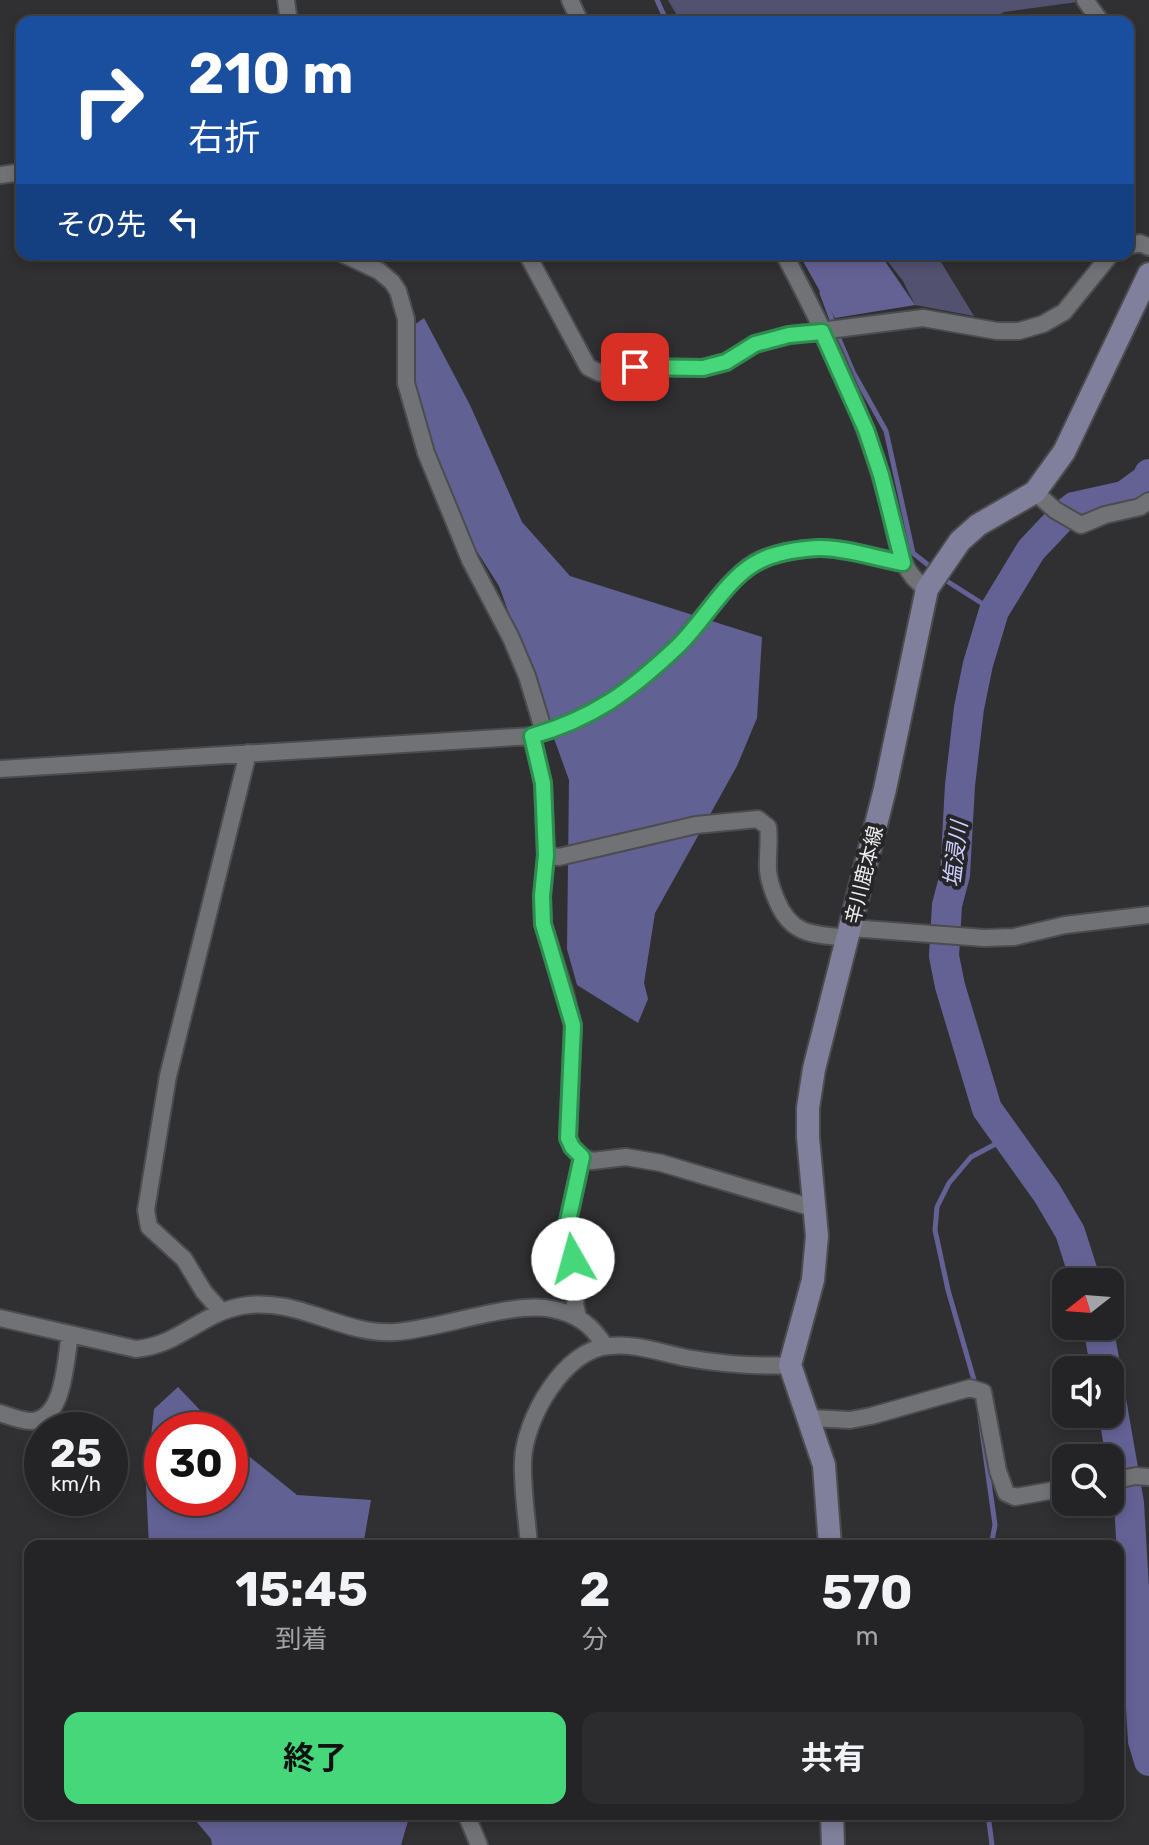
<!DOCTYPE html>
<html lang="ja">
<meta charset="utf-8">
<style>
:root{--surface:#242426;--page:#2c2c2e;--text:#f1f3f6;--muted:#a3a4a7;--line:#414143;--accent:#46d77a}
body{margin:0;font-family:Rubik,"Noto Sans JP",sans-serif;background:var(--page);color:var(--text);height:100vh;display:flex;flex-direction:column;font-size:30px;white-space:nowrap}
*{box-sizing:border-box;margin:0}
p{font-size:26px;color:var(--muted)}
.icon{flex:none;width:44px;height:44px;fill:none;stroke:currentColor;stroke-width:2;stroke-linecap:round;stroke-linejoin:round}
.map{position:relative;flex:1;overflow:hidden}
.sheet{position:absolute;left:24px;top:1540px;width:1100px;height:280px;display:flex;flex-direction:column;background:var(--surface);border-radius:16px;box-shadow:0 4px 12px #0003,0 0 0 2px var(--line)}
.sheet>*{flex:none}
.top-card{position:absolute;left:16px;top:16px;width:1118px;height:244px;border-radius:16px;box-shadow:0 4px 12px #0003,0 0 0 2px var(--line);background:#1a4fa0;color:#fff;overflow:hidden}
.needle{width:52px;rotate:253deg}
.controls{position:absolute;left:1052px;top:1268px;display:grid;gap:16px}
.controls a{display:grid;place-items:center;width:72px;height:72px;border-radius:16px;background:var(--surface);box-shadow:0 4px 12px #0003,0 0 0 2px var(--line);font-size:40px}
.speed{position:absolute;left:24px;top:1412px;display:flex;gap:16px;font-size:40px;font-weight:700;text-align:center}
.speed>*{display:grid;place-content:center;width:104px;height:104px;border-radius:50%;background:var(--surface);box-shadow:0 4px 12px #0003,0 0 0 2px var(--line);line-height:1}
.speed small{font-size:20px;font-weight:400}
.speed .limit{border:12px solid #d22;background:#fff;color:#111}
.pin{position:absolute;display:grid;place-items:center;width:68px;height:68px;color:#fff;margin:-34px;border-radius:16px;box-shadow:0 4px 12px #0006}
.me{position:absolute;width:88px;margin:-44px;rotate:353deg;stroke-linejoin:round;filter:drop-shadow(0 0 6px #0008)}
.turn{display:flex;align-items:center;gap:28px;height:168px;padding:0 40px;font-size:36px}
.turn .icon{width:104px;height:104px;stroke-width:2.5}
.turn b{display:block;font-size:56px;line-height:68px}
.then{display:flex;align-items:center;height:76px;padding:0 40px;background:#0003;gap:16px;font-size:30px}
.eta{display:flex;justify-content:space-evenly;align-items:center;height:136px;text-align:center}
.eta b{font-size:48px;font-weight:700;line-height:56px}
.button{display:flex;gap:16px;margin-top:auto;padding:16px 40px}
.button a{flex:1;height:92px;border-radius:16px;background:var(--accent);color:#111;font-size:32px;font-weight:700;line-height:92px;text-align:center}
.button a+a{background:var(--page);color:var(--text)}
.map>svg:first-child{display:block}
.green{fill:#525270}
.forest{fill:#626194}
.water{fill:#646295}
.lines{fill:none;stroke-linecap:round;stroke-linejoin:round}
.stream{stroke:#646295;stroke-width:5}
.river{stroke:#646295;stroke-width:30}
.minor-casing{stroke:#4c4c4f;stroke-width:20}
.secondary-casing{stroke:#4c4c4f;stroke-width:26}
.minor{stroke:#717276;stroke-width:16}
.secondary{stroke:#807f9c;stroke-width:22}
.route-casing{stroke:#2e8c4f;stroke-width:20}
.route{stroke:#46d77a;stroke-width:14}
.labels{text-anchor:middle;stroke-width:8;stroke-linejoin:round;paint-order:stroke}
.street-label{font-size:20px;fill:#efeff2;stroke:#262629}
.water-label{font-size:22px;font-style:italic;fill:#cecfff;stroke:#262629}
</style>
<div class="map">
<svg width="1149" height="1845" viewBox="0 0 1149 1845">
<rect width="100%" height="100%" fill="#303033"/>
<path class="green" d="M 668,0 L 1084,0 L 1085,1 L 1004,12 L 987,22 L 681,22 Z
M 882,254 L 936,254 L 974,316 L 915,305 L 903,281 Z"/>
<path class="forest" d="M 424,318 L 470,405 L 522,522 L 570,576 L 762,637 L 757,718 L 737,766 L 655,913 L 644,983 L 648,999 L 638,1023 L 577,985 L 567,949 L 569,780 L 499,586 L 457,520 L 428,449 L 404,332 Z
M 178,1387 L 219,1430 L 162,1430 L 162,1498 L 230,1498 L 230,1441 L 297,1495 L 371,1500 L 363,1546 L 149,1546 L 146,1484 L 154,1409 Z
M 190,1814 L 410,1814 L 401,1845 L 212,1845 L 211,1839 Z"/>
<path class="water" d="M 799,254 L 880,254 L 915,305 L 835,318 Z"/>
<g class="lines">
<path class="stream" d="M 657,0 L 667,22
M 822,293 L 834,325
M 837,334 L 853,372 L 886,431 L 913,553 L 932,568
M 942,578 L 994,611
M 976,1387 L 948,1290 L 935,1230 L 937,1207 L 949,1183 L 971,1157 L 1007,1138
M 980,1417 L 995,1525 L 991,1546
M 988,1814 L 992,1845"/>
<path class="river" d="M 1086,1282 L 1070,1232 L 1047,1193 L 987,1109 L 950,986 L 944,956 L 947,905 L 955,875 L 960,785 L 969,708 L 978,664 L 994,611 L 1031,550 L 1065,514 L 1074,507 L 1124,496 L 1147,479 L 1149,474
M 1098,1326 L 1106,1370
M 1110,1394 L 1129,1503 L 1143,1741 L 1149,1761"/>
<defs>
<path id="minor" d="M 286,0 L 289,22
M 570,0 L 580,22
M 1085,0 L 1101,22
M 0,175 L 22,172
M 1128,246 L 1140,243 L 1149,247
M 343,254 L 379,271 L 392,282 L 398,291 L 406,319 L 406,383 L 426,453 L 470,560 L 511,638 L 527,676 L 544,732
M 527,254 L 588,367 L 600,373 L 611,374 L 635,367 L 703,368 L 726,362 L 755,344 L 789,335 L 923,318 L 997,331 L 1019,331 L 1043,324 L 1064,312 L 1111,254
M 784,254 C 826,333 866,417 888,503 C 897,534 897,571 927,589
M 1035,492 L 1055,510 L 1081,525 L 1105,515 L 1140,507 L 1149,501
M 532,736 L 543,783 L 546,855 L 542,896 L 543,924 L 565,993 L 573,1025 L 568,1138 L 572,1147 L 582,1157
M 0,769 L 532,736 C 594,718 630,691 676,648 C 701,624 725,581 754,563 C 772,553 799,549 819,548 C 843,547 878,558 903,563
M 546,855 L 559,857 L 696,825 L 758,819 L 768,827 C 770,842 767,856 768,871 C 769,881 773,892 777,901 C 792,937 815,934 849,938
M 851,928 L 984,938 L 1014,937 L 1065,925 L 1149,915
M 221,1311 L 204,1292 L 184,1259 L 149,1227 L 146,1210 L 168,1076 L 248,753
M 578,1317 L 575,1304 L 578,1279 L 568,1221 L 582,1157 L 592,1161 L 626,1157 L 661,1163 L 813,1208
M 0,1318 L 136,1349 C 180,1345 201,1313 242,1306 C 298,1296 342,1336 396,1332 C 440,1329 512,1301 552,1309 C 577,1314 592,1325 605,1346
M 0,1413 C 9,1416 21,1421 31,1421 C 65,1420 65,1360 70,1335
M 810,1418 L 850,1420 L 871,1416 L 970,1388 L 983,1392 L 998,1471 L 1006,1493 L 1015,1497 L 1066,1488
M 1110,1481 L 1136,1476 L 1149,1477
M 529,1546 C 527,1518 522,1489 523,1461 C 524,1420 564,1349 609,1346 C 636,1343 661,1353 687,1358 C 722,1364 755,1367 790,1365
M 466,1814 L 479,1845"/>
<path id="secondary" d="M 830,1546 L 824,1465 L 790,1365 L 813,1280 L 817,1236 L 808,1137 L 808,1108 L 814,1069 L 885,789 L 927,589 L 960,541 L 978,525 L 1035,492 L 1064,452 L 1149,274
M 832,1814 L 833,1845"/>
</defs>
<use href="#minor" class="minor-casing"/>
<use href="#secondary" class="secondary-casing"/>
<use href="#minor" class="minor"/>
<use href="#secondary" class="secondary"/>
</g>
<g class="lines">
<defs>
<path id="route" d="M 573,1259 L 568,1221 L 582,1157 L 572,1147 L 568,1138 L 573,1025 L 543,924 L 542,896 L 546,855 L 543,783 L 532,736 C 594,718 629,692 676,648 C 702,624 724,582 754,564 C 772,553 799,549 819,548 C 843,547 878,559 903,563 L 881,475 L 866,430 L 822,332 L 789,335 L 755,344 L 726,362 L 703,368 L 635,367"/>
</defs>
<use href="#route" class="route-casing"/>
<use href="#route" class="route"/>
</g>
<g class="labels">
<g class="street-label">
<text transform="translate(864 875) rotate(-76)" y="7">辛川鹿本線</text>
</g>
<g class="water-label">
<text transform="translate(955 854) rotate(-83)" y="8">塩浸川</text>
</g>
</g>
</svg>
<div class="controls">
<a><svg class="needle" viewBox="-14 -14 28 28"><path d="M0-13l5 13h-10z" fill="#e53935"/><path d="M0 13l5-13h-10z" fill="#a3a4a7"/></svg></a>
<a><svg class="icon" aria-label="sound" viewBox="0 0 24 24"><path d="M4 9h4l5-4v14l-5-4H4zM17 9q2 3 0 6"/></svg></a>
<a><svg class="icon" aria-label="search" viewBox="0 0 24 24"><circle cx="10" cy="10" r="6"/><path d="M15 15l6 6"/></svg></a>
</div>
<div class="speed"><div>25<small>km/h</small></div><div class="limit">30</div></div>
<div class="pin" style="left:635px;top:367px;background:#d93025"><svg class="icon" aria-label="arrive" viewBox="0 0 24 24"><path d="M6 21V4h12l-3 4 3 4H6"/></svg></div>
<svg class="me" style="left:573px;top:1259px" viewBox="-20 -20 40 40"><circle r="19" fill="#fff"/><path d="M0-13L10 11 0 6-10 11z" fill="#46d77a"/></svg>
<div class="top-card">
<div class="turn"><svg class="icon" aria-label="right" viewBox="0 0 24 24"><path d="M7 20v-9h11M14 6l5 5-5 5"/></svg><div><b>210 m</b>右折</div></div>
<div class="then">その先<svg class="icon" aria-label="left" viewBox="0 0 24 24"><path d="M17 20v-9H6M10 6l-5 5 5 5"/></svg></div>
</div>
<section class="sheet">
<div class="eta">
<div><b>15:45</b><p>到着</p></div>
<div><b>2</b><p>分</p></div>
<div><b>570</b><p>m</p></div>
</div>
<div class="button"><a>終了</a><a>共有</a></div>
</section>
</div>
